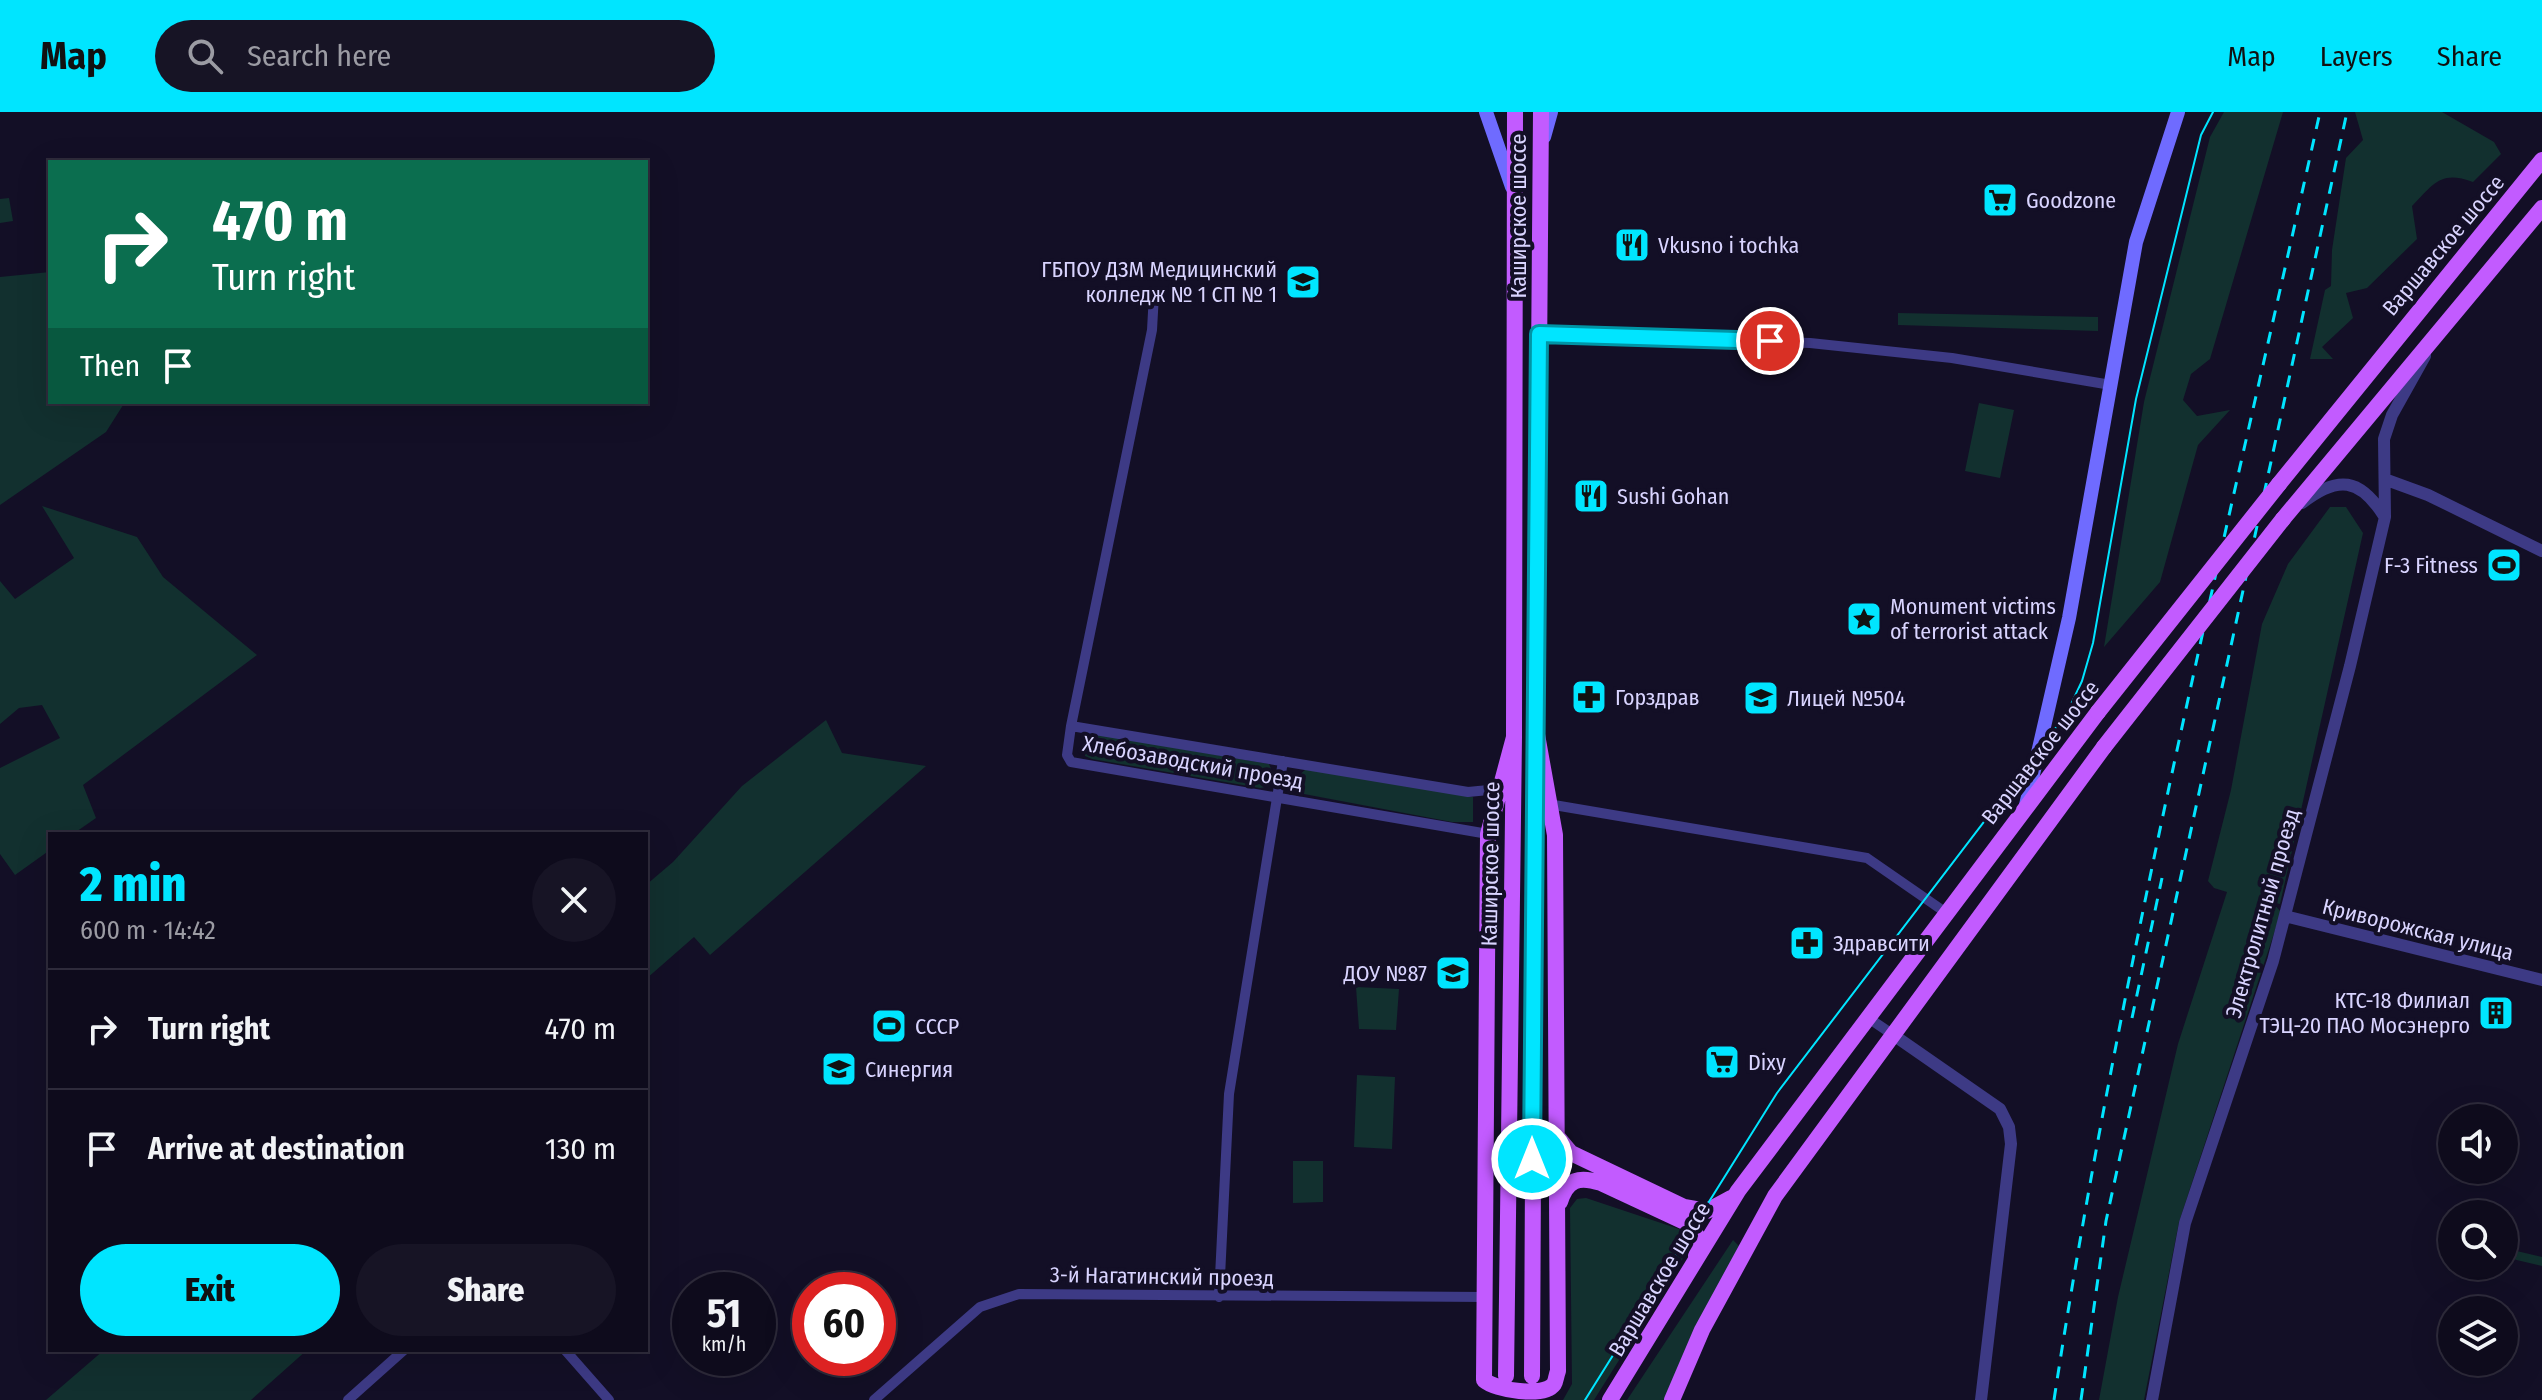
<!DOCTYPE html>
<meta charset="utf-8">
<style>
:root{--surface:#0e0b1c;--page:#171425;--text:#f1f3f6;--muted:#9b9ba3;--line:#2e2b3b;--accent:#00e5ff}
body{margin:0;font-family:"Fira Sans Condensed",sans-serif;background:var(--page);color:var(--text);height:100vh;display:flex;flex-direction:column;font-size:30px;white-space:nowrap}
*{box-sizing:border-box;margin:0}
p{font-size:26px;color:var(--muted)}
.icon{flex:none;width:44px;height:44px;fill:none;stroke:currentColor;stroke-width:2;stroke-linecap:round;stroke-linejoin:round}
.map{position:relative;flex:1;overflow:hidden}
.details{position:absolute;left:48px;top:720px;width:600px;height:520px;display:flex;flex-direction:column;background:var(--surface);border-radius:0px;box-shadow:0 8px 32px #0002,0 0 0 2px var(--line)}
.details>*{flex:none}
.banner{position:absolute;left:48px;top:48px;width:600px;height:244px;border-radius:0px;box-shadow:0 8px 32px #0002,0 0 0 2px var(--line);background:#0b6e4f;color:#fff;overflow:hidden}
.fabs{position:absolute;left:2438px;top:992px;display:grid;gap:16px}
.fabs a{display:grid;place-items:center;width:80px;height:80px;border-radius:50%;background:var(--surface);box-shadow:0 8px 32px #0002,0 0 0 2px var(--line);font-size:40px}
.speed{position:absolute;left:672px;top:1160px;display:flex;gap:16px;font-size:40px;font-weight:700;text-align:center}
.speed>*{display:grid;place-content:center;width:104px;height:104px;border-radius:50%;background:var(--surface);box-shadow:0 8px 32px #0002,0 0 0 2px var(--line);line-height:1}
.speed small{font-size:20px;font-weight:400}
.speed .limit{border:12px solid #d22;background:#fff;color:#111}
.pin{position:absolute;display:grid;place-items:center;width:68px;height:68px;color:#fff;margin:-34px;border:4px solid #fff;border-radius:50%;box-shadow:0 2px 8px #0007}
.me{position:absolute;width:88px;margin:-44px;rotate:0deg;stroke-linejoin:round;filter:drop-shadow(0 0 6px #0008)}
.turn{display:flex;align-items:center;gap:28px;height:168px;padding:0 32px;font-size:36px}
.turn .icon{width:104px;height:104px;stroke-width:2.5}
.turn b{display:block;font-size:56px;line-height:68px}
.then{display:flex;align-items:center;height:76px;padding:0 32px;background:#0003;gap:16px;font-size:30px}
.round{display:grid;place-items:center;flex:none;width:84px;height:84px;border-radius:42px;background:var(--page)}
.head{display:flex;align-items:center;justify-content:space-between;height:136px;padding:0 32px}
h1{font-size:48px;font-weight:800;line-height:60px;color:var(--accent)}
.action{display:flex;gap:16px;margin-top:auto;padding:16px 32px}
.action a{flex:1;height:92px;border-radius:48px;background:var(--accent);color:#111;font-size:32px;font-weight:800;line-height:92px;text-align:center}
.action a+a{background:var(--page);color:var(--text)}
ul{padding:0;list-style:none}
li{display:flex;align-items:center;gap:24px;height:120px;padding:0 32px;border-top:2px solid var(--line)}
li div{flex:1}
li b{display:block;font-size:30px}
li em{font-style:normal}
header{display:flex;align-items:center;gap:48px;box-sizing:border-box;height:112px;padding:0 40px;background:var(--accent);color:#111}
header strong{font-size:38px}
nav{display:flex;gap:44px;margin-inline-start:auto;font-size:28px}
.search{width:560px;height:72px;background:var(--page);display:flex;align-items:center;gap:20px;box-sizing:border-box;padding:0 28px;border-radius:44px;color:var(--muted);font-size:30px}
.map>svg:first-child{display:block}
.green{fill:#12302f}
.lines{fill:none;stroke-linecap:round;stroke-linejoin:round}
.minor{stroke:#3d3a85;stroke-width:10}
.tertiary{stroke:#3d3a85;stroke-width:12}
.secondary{stroke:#6f6bff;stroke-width:14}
.primary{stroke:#c25bff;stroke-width:16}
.tram{stroke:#00e5ff;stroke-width:2}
.rail{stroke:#00e5ff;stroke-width:3;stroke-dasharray:12 10;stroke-linecap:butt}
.primary-bridge{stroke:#c25bff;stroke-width:16}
.route-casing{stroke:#0095a6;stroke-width:20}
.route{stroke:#00e5ff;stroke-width:14}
.labels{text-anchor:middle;stroke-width:8;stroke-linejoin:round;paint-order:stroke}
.poi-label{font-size:22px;fill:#d9d4ff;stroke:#130f26;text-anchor:start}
.street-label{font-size:22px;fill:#d9d4ff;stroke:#130f26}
</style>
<header>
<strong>Map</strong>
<div class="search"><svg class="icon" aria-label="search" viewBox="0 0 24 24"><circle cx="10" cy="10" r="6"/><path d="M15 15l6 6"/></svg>Search here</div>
<nav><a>Map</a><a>Layers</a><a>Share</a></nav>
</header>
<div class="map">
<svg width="2542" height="1288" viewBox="0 0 2542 1288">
<rect width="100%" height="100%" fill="#130f26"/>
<path class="green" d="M 2224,0 L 2283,0 L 2210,247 L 2191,262 L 2183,288 L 2197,304 L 2230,298 L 2198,333 L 2160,470 L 2104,535 L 2144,290 L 2210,25 Z
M 2355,0 L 2442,0 L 2494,30 L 2501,42 L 2473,70 C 2440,58 2434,72 2412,94 L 2417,127 L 2367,176 L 2346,181 L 2353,206 L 2322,235 L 2333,247 L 2310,247 L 2325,178 L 2331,174 L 2332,138 L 2346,46 L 2363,28 Z
M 9,86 L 13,109 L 0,111 L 0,87 Z
M 50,160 L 50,290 L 125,290 L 106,320 L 0,393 L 0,165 Z
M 1898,201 L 2098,205 L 2098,219 L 1898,213 Z
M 1979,291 L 2014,298 L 2000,366 L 1965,359 Z
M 42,394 L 137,425 L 163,465 L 257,543 L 83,673 L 96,706 L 73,722 L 50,722 L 50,738 L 15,763 L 0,742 L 0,656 L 60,626 L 42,593 L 19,596 L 0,612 L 0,469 L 15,487 L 74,446 Z
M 2330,395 L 2346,395 L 2363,421 L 2280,792 L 2272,790 L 2281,800 L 2179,1110 L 2144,1288 L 2099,1288 L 2118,1185 L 2178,932 L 2227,780 L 2214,776 L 2208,769 L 2231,678 L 2262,512 L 2288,452 Z
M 826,608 L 842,641 L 926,654 L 710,843 L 694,825 L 646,867 L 646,773 L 673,750 L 742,674 Z
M 1097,622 L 1269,652 L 1274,664 L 1270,674 L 1260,676 L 1092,647 L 1085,644 L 1085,626 Z
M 1306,657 L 1473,685 L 1473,710 L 1452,710 L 1304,682 L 1297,678 L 1295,667 Z
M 1356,875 L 1399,877 L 1396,918 L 1359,917 Z
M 1357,963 L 1395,965 L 1392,1037 L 1354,1035 Z
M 1293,1049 L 1323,1049 L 1323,1090 L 1293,1091 Z
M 1586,1086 L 1685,1119 L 1691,1127 L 1687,1140 L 1594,1288 L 1563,1288 L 1572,1272 L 1570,1096 L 1577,1087 Z
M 1733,1128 L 1739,1134 L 1693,1225 L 1669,1288 L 1627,1288 Z
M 2504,1136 L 2542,1145 L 2542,1154 L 2504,1145 Z
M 104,1238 L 307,1238 L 251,1288 L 46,1288 Z"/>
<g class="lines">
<path class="minor" d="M 1154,182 L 1152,218 L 1071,614 L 1067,643 L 1071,650 L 1488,722
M 1539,222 L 1810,231 L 1952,246 L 2111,273
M 1071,614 L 1468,680 L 1499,677
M 1548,692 L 1867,746 L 1945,800
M 1867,905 L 1892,922
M 1219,1185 L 1229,982 L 1283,649
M 565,1238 L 609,1288
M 348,1288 L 404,1238
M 874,1288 L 980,1195 L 1019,1182 L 1486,1185"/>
<path class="tertiary" d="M 2387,368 L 2428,383 L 2542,439
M 2302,391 C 2338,363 2360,366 2384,404
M 2285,804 L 2542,868
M 1892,922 L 2000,997 L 2009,1015 L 2011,1032 L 1981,1288
M 2152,1288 L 2185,1111 L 2273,849 L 2350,554 L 2385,405 L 2384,327 L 2392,303 L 2425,244"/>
<path class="secondary" d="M 1486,0 L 1512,75
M 1544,25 L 1551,0
M 2026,693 L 2069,506 L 2136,130 L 2178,0"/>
<path class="primary" d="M 2279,372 L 2542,48
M 2283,407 L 2542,96
M 1514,625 L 1488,722 L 1484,1268 C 1495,1278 1544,1286 1554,1272 C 1556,1269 1556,1264 1558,1259 L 1555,723 L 1536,617
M 1536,626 L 1541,0
M 1556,1023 L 1571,1041 L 1684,1095 L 1707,1099 L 1731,1086
M 1560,1090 C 1567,1067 1579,1064 1601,1071 L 1691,1113 L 1700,1130 L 1696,1144
M 1506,1264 L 1514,625 L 1515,0
M 1532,1264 L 1535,658
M 1610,1288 L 1738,1079 L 2098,600
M 1672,1288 L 1702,1218 L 1775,1084 L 2104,635"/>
<path class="tram" d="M 1585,1288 L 1777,981 L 2067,601 L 2082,569 L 2093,531 L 2136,287 L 2201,23 L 2213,0"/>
<path class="rail" d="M 2132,906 L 2162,766
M 2054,1288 C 2120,855 2225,428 2320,0
M 2081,1288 L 2106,1109 L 2347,0"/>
<path class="primary-bridge" d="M 2098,600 L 2279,372
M 2104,635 L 2283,407"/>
</g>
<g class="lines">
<defs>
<path id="route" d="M 1532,1047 L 1539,222 L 1770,229"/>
</defs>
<use href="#route" class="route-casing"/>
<use href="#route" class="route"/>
</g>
<defs>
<symbol id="supermarket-square" viewBox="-11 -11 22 22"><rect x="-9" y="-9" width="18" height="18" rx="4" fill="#00e5ff" stroke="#130f26"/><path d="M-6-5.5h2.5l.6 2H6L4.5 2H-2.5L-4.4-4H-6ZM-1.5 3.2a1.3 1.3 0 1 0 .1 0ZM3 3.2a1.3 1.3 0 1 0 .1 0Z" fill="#111"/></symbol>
<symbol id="restaurant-square" viewBox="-11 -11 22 22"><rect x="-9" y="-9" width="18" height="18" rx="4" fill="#00e5ff" stroke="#130f26"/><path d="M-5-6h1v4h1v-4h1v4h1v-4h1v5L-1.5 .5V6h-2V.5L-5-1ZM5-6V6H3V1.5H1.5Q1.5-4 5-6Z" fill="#111"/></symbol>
<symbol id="school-square" viewBox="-11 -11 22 22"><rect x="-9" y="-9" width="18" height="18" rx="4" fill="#00e5ff" stroke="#130f26"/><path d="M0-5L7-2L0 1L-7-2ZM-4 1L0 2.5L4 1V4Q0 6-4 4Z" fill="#111"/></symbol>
<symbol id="stadium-square" viewBox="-11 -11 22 22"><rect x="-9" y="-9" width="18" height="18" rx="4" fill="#00e5ff" stroke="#130f26"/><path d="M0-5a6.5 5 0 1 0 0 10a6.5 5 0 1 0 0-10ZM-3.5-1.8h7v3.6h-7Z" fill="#111"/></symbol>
<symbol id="sight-square" viewBox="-11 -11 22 22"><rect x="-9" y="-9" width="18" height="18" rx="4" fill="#00e5ff" stroke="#130f26"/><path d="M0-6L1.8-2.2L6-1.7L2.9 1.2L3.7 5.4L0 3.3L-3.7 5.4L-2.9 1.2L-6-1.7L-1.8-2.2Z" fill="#111"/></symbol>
<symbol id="pharmacy-square" viewBox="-11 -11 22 22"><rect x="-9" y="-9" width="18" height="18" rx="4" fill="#00e5ff" stroke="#130f26"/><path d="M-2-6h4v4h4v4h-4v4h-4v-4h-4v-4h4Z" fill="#111"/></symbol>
<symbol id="building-square" viewBox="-11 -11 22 22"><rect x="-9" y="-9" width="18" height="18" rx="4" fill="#00e5ff" stroke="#130f26"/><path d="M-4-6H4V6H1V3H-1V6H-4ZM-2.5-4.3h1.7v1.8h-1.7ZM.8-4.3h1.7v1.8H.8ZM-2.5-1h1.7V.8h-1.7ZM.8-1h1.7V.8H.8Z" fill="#111"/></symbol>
<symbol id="university-square" viewBox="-11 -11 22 22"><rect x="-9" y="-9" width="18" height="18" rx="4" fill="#00e5ff" stroke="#130f26"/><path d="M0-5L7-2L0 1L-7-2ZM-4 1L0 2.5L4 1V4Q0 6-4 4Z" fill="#111"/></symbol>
</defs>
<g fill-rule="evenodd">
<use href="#supermarket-square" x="1980" y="68" width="40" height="40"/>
<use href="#restaurant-square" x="1612" y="113" width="40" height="40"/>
<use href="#school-square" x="1283" y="150" width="40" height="40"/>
<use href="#restaurant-square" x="1571" y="364" width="40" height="40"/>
<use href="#stadium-square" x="2484" y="433" width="40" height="40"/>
<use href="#sight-square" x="1844" y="487" width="40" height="40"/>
<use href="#pharmacy-square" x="1569" y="565" width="40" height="40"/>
<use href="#school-square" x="1741" y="566" width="40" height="40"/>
<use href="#pharmacy-square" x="1787" y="811" width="40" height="40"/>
<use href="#school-square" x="1433" y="841" width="40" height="40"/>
<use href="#building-square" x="2476" y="881" width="40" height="40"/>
<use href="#stadium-square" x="869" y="894" width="40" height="40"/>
<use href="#supermarket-square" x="1702" y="930" width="40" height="40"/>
<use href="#university-square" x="819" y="937" width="40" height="40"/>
</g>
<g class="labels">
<g class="poi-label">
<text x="2026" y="96">Goodzone</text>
<text x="1658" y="141">Vkusno i tochka</text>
<text x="1277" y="165" text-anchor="end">ГБПОУ ДЗМ Медицинский<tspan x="1277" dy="25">колледж № 1 СП № 1</tspan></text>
<text x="1617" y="392">Sushi Gohan</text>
<text x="2478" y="461" text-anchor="end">F-3 Fitness</text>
<text x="1890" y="502">Monument victims<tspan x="1890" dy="25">of terrorist attack</tspan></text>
<text x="1615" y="593">Горздрав</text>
<text x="1787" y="594">Лицей №504</text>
<text x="1833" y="839">Здравсити</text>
<text x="1427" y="869" text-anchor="end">ДОУ №87</text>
<text x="2470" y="896" text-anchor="end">КТС-18 Филиал<tspan x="2470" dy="25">ТЭЦ-20 ПАО Мосэнерго</tspan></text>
<text x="915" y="922">СССР</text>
<text x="1748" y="958">Dixy</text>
<text x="865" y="965">Синергия</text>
</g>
<g class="street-label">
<text transform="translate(1518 104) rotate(-90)" y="8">Каширское шоссе</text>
<text transform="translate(2443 133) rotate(-50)" y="8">Варшавское шоссе</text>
<text transform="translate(2040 640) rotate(-52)" y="8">Варшавское шоссе</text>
<text transform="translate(1193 650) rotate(10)" y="8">Хлебозаводский проезд</text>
<text transform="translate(1490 752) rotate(-89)" y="8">Каширское шоссе</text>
<text transform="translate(2262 801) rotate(-74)" y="8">Электролитный проезд</text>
<text transform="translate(2418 817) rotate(14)" y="8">Криворожская улица</text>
<text transform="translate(1162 1164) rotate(1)" y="8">3-й Нагатинский проезд</text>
<text transform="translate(1659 1167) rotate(-59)" y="8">Варшавское шоссе</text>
</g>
</g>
</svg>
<div class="fabs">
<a><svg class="icon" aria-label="sound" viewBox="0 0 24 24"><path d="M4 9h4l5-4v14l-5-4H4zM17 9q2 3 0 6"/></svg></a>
<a><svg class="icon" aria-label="search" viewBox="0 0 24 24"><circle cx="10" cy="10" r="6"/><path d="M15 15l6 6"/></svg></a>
<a><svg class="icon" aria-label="layers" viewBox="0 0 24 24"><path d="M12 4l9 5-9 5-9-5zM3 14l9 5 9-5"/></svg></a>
</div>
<div class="speed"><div>51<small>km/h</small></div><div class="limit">60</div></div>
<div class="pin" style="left:1770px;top:229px;background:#d93025"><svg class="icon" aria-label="arrive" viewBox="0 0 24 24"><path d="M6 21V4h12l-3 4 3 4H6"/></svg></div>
<svg class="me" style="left:1532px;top:1047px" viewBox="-20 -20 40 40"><circle r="17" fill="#00e5ff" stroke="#fff" stroke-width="3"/><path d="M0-11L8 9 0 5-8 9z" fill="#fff"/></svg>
<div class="banner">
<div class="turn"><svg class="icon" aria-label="right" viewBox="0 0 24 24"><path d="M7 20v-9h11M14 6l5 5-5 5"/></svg><div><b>470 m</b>Turn right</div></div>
<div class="then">Then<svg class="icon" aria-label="arrive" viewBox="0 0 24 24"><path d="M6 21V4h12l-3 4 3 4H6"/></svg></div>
</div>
<section class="details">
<div class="head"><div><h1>2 min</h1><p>600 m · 14:42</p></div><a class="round"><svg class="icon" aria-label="close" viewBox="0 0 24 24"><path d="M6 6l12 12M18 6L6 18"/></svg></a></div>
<ul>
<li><svg class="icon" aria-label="right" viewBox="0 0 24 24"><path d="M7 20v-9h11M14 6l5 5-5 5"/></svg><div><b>Turn right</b></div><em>470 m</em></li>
<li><svg class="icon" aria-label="arrive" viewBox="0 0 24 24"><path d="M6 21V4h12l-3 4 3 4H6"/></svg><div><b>Arrive at destination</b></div><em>130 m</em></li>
</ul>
<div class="action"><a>Exit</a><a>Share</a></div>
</section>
</div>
